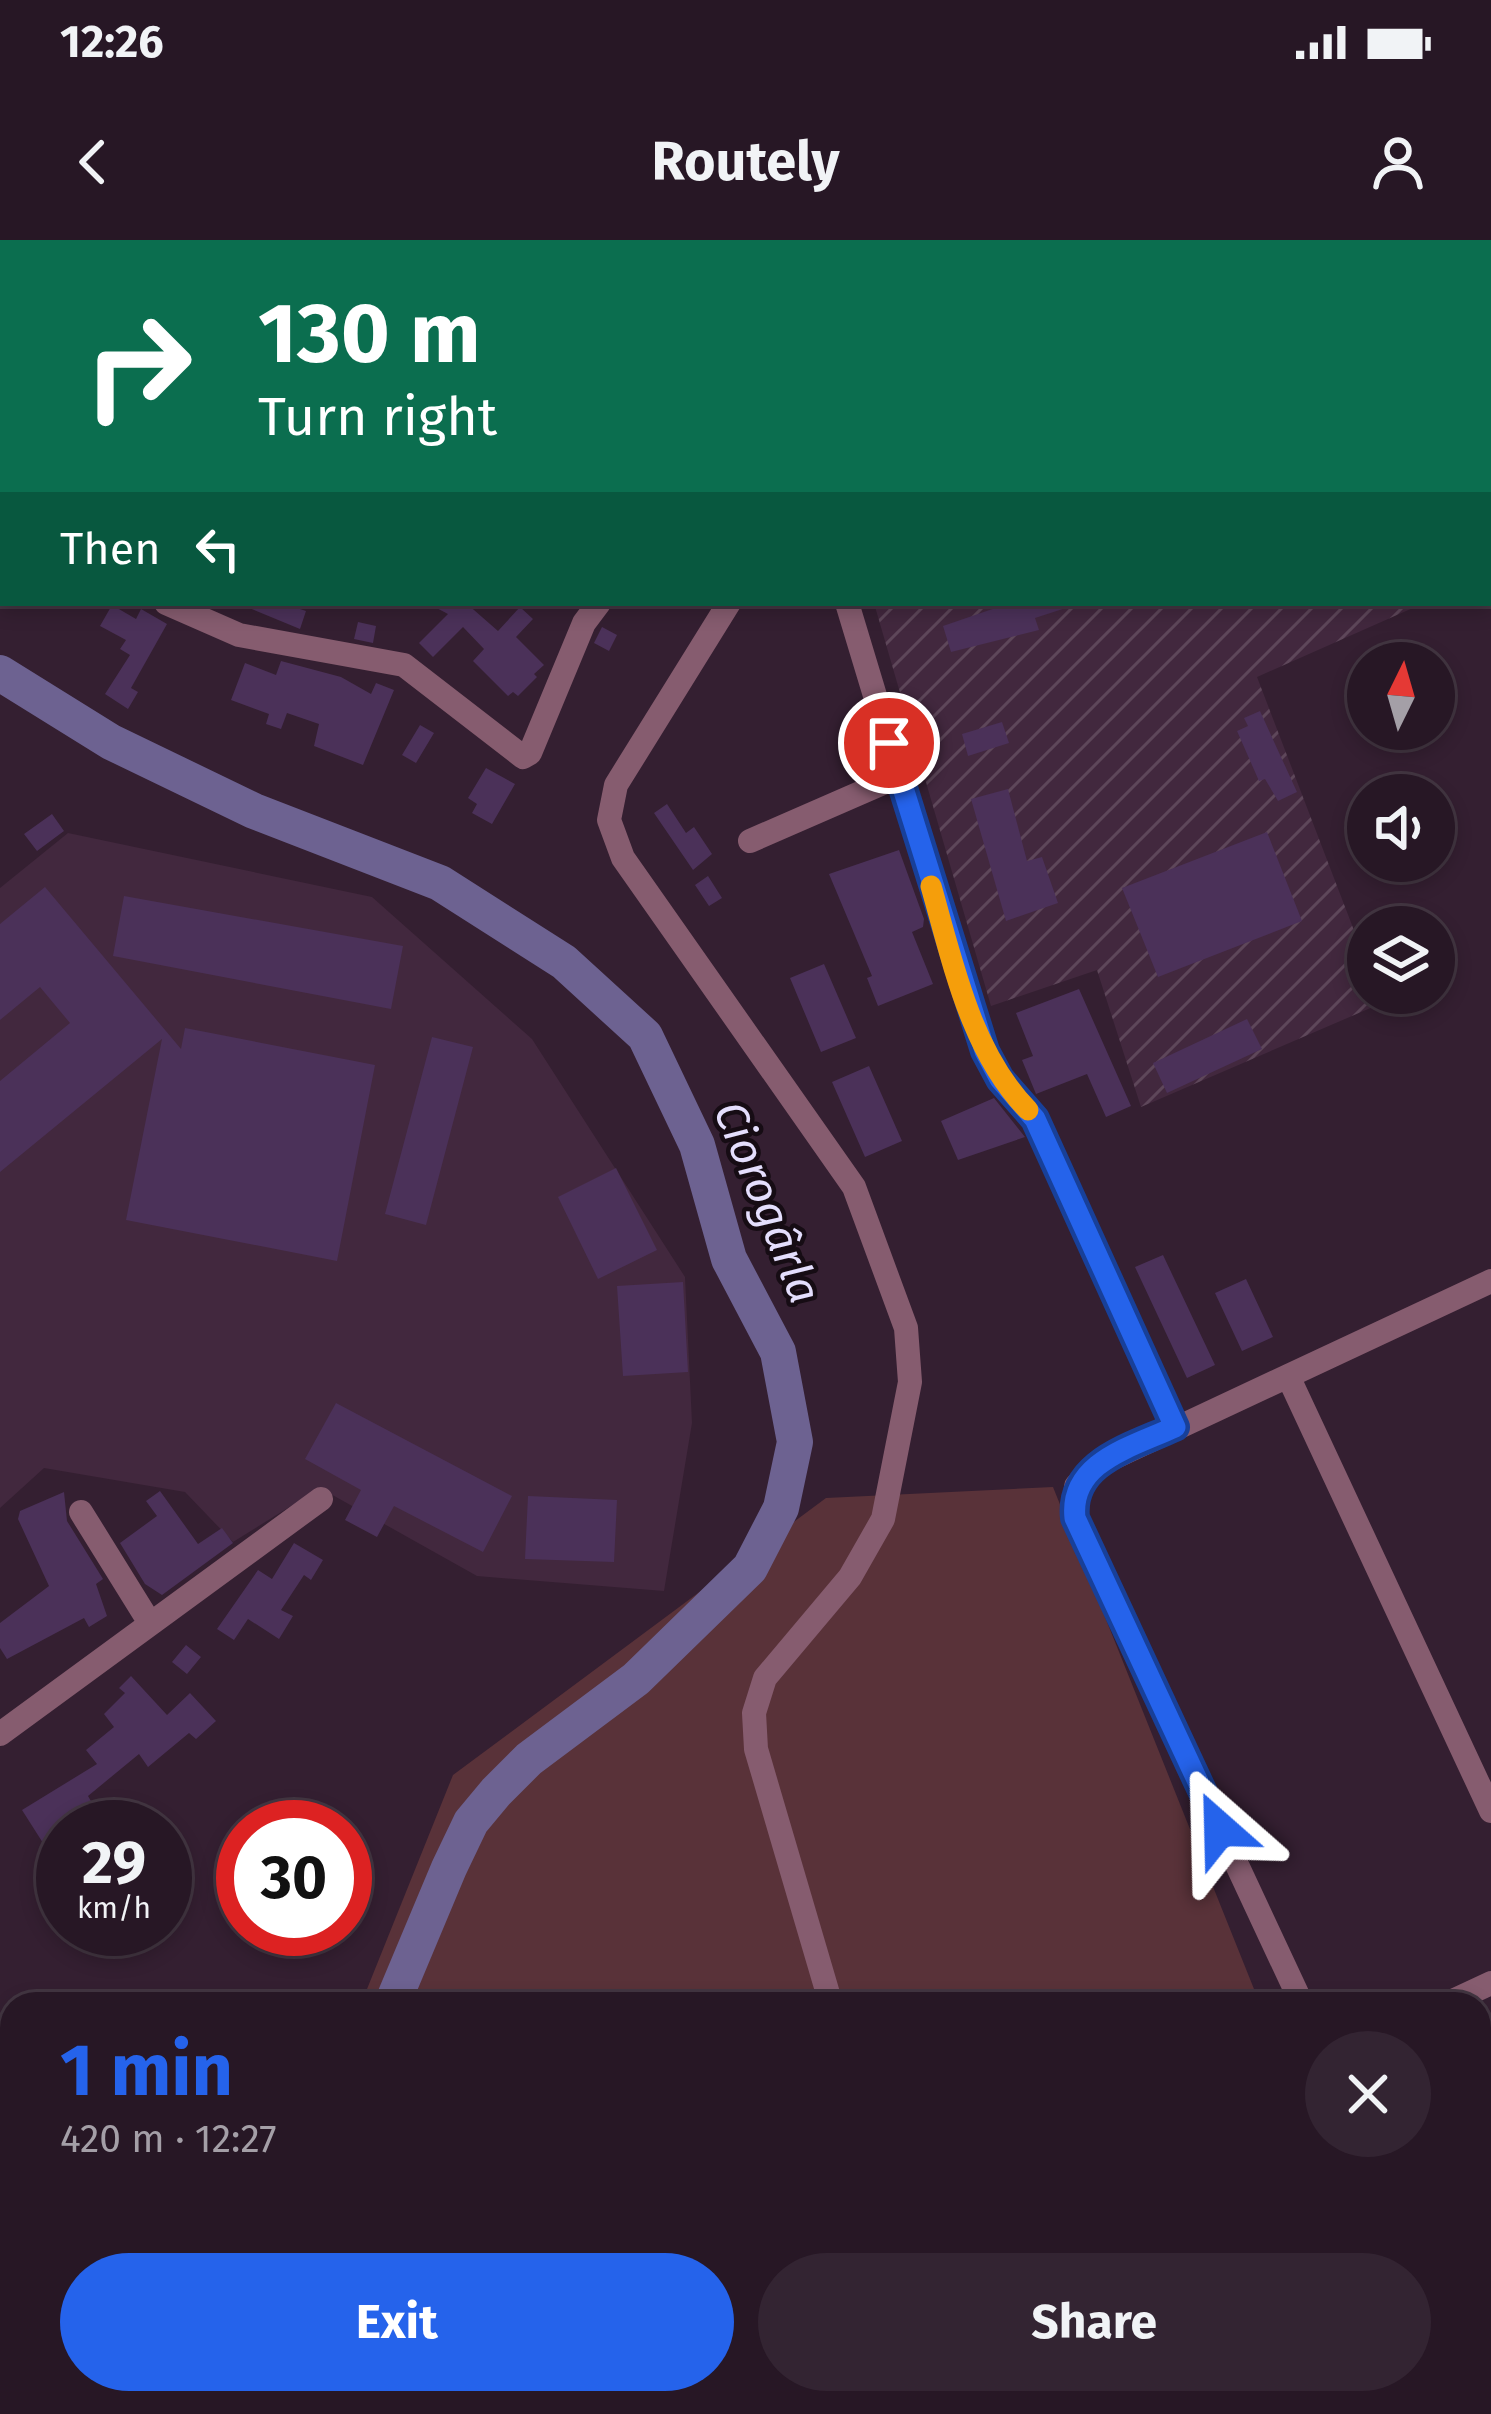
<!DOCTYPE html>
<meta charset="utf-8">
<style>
:root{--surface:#271725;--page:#332432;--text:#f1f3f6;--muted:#a49fa7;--line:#433642;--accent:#2563eb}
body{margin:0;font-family:"Fira Sans",sans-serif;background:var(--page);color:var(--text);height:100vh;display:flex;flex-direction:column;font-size:45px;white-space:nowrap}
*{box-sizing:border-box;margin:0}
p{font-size:39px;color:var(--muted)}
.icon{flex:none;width:66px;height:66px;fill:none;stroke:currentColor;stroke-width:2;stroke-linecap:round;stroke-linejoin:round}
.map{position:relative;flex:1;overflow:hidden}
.sheet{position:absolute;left:0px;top:1752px;width:1491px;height:423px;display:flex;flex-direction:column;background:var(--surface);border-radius:36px 36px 0 0;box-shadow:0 6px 18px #0003,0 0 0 3px var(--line)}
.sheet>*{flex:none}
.guide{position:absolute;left:0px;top:0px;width:1491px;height:366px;box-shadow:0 6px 18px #0003,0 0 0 3px var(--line);background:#0b6e4f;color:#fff;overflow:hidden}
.needle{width:78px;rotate:5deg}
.tools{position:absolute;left:1347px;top:402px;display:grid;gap:24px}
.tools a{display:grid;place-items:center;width:108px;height:108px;border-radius:50%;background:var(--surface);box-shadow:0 6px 18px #0003,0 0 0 3px var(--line);font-size:60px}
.speed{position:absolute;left:36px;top:1560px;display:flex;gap:24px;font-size:60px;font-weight:700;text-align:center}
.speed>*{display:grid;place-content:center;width:156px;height:156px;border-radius:50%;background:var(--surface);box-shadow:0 6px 18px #0003,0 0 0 3px var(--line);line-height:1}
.speed small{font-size:30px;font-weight:400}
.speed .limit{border:18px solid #d22;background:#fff;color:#111}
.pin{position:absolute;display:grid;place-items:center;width:102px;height:102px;color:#fff;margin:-51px;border:6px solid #fff;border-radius:50%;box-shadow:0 3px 12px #0007}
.me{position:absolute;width:132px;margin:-66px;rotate:335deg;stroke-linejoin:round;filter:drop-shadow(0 0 9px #0008)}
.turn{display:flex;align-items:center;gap:42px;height:252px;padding:0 60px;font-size:54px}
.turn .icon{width:156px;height:156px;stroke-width:2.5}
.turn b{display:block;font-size:84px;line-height:102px}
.then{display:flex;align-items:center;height:114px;padding:0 60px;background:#0003;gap:24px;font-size:45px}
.round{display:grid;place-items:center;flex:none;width:126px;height:126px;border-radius:63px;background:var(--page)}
.headline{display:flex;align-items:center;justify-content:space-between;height:204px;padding:0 60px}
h1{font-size:72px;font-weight:700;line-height:90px;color:var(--accent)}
.action{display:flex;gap:24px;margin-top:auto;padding:24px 60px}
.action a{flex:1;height:138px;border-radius:72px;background:var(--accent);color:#fff;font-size:48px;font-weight:700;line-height:138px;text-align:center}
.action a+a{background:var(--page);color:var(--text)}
.status{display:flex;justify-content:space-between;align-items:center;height:84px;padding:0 60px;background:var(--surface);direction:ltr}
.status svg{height:33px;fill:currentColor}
header{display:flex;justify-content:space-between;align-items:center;height:156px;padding:0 60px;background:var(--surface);font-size:54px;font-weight:700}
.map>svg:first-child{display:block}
.built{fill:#42283e}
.industrial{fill:url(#industrial-furrows)}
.grass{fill:#593239}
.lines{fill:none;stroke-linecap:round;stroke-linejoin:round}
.river{stroke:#6d6291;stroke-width:36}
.building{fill:#4b3159}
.minor{stroke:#865c6f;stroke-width:24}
.highway{stroke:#feabd1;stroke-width:33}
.route-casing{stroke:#184099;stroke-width:30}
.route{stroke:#2563eb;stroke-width:21}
.slow{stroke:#f59e0b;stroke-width:21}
.labels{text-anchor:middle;stroke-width:9;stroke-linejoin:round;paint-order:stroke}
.water-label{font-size:45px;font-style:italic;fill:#e4defd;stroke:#160c14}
</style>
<div class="status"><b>12:26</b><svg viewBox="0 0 49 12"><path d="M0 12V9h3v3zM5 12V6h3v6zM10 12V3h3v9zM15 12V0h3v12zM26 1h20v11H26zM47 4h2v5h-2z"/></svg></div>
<header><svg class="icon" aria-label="back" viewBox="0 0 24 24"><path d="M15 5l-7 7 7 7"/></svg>Routely<svg class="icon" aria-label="person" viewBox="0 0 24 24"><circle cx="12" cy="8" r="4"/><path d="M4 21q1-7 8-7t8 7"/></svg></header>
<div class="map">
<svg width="1491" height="2174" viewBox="0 0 1491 2174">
<defs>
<pattern id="industrial-furrows" width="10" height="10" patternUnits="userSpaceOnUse" patternTransform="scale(3)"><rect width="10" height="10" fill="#42283e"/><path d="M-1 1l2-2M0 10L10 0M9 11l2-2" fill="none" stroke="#5e475a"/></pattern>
</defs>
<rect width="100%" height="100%" fill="#341f31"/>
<path class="built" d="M 68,593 L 372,657 L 532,799 L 685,1037 L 692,1183 L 664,1351 L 477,1336 L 320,1248 L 233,1302 L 185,1252 L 44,1228 L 0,1268 L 0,648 Z"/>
<path class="industrial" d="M 1248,0 L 1491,0 L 1491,333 L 1488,3 L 1242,3 Z
M 874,363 L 1424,363 L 1257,437 L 1368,727 L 1368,753 L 1378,753 L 1382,763 L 1141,867 L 1097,730 L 991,766 Z"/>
<path class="grass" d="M 1053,1247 L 1260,1764 L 361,1764 L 453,1535 L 826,1258 Z
M 200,2163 L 1085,2163 L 1063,2174 L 196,2174 Z"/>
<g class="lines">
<path class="river" d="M 0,433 L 111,502 L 254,571 L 440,643 L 564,722 L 645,796 L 697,905 L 729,1019 L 778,1112 L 795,1202 L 781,1268 L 750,1328 L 636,1439 L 529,1519 L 496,1552 L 471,1582 L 449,1628 L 392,1764
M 223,2174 L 227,2163"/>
</g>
<path class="building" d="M 237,363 L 282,363 L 306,371 L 300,389 Z
M 427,363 L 466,363 L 498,391 L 520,367 L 533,379 L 516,397 L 544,425 L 534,434 L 537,437 L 518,456 L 513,452 L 508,456 L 473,421 L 484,409 L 463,387 L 433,417 L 419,403 L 448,374 Z
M 1010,363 L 1072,366 L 1035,378 L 1039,390 L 951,412 L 943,386 Z
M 112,365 L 136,379 L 141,369 L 167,384 L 131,448 L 138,452 L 128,469 L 105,454 L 130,415 L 120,409 L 126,400 L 100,386 Z
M 358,382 L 376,386 L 373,403 L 354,399 Z
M 602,387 L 617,395 L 609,411 L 594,403 Z
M 281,421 L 341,437 L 371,454 L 376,443 L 394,450 L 363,525 L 314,506 L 319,484 L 287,473 L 281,489 L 266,484 L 269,474 L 231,460 L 245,423 L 276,435 Z
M 1260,471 L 1297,552 L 1278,561 L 1265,539 L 1259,541 L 1237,491 L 1248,486 L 1244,478 Z
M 1002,482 L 1009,503 L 968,516 L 962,494 Z
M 420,485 L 434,493 L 416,523 L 402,515 Z
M 486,528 L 515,544 L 492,584 L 472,573 L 477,564 L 468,558 Z
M 1008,549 L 1027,621 L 1042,617 L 1058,663 L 1006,681 L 971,559 Z
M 667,564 L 686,593 L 694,587 L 712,614 L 693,630 L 654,573 Z
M 52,574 L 64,591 L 37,611 L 24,594 Z
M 1267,592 L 1302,681 L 1158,737 L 1122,648 Z
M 899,610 L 924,679 L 923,687 L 912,692 L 933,744 L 878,766 L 867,738 L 872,736 L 829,634 Z
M 708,636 L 722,658 L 709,666 L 695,645 Z
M 45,647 L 181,809 L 185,788 L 375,825 L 337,1021 L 126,980 L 162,799 L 0,932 L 0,841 L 70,783 L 40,747 L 0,780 L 0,684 Z
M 124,656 L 403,706 L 391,769 L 113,716 Z
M 824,724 L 856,798 L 821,812 L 790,738 Z
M 1079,749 L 1131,866 L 1106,877 L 1087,834 L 1036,854 L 1022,820 L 1033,816 L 1016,773 Z
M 1247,779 L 1262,809 L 1167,853 L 1153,823 Z
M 432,797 L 473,807 L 426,985 L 385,974 Z
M 869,826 L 902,901 L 865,917 L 832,842 Z
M 994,858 L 1025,897 L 958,920 L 941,881 Z
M 616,928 L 657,1010 L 598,1039 L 558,957 Z
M 1163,1015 L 1215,1125 L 1187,1138 L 1135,1027 Z
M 1246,1039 L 1273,1097 L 1242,1111 L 1215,1053 Z
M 683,1042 L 688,1132 L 623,1136 L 617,1046 Z
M 336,1163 L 512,1256 L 483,1312 L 394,1266 L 377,1297 L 345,1280 L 361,1250 L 305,1219 Z
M 160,1251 L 198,1304 L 222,1288 L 233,1303 L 162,1355 L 145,1344 L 120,1303 L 157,1276 L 146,1261 Z
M 64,1252 L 67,1281 L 103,1339 L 96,1344 L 107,1376 L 89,1387 L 84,1378 L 7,1419 L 0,1408 L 0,1383 L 49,1346 L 18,1279 L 20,1271 Z
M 528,1256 L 617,1260 L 614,1322 L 525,1319 Z
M 294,1303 L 323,1320 L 311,1340 L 304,1335 L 281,1370 L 293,1376 L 279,1399 L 248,1379 L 234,1400 L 217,1389 L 258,1330 L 272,1339 Z
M 186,1405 L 201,1417 L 187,1434 L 172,1422 Z
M 131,1436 L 167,1475 L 190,1453 L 216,1481 L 196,1499 L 189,1493 L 148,1527 L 139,1514 L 88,1556 L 95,1568 L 87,1573 L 92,1581 L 63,1587 L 43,1603 L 22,1570 L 97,1524 L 86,1510 L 114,1487 L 104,1474 L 125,1453 L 119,1448 Z"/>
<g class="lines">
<path class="minor" d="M 643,0 L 646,3
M 968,3 L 971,0
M 0,275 L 3,276
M 1488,348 L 1491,355
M 166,363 L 239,395 L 404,425 L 523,517 L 530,513 L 584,383 L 599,363
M 729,363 L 616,545 L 609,580 L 623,618 L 854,947 L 906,1088 L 910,1142 L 883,1279 L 850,1337 L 765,1438 L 754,1473 L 756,1509 L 831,1764
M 847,363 L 970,770 L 1000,840 L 1035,879 L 1175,1187
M 750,601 L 899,536
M 1288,1136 L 1491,1571
M 81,1272 L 148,1380
M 0,1494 L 321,1259
M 1302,1764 L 1075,1278 L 1076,1246 L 1094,1227 L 1491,1041
M 1446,1764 L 1491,1743
M 954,2163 L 957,2174"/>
<path class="highway" d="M 148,3 L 151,0
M 174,3 L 177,0
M 0,155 L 3,152
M 0,182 L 3,179"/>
</g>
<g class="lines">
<defs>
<path id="route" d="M 889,503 L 985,811 L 1000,839 L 1035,879 L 1175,1187 C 1132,1207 1069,1222 1075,1278 L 1220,1589"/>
</defs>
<use href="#route" class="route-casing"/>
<use href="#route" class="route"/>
<path class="slow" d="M 931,646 C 953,723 971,812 1028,870"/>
</g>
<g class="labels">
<g class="water-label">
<text transform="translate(768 962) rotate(68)" y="16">Ciorogârla</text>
</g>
</g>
</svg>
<div class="tools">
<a><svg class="needle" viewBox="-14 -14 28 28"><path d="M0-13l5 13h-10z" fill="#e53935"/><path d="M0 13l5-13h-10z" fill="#a49fa7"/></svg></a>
<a><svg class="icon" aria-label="sound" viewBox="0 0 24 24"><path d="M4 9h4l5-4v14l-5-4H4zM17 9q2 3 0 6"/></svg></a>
<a><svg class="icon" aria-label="layers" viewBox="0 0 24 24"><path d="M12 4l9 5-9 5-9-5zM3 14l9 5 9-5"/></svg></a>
</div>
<div class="speed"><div>29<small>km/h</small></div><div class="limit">30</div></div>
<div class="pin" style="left:889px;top:503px;background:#d93025"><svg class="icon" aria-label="arrive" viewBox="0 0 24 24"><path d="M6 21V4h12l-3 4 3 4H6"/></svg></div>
<svg class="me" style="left:1220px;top:1589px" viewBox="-20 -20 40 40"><path d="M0-17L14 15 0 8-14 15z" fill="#2563eb" stroke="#fff" stroke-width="4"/></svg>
<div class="guide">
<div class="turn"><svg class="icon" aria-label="right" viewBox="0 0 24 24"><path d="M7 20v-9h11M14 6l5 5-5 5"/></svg><div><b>130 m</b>Turn right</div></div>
<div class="then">Then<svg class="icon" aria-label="left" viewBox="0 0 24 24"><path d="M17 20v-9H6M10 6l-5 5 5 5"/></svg></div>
</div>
<section class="sheet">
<div class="headline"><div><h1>1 min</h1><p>420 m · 12:27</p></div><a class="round"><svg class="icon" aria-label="close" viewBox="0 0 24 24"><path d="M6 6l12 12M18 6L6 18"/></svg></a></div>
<div class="action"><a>Exit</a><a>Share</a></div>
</section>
</div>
